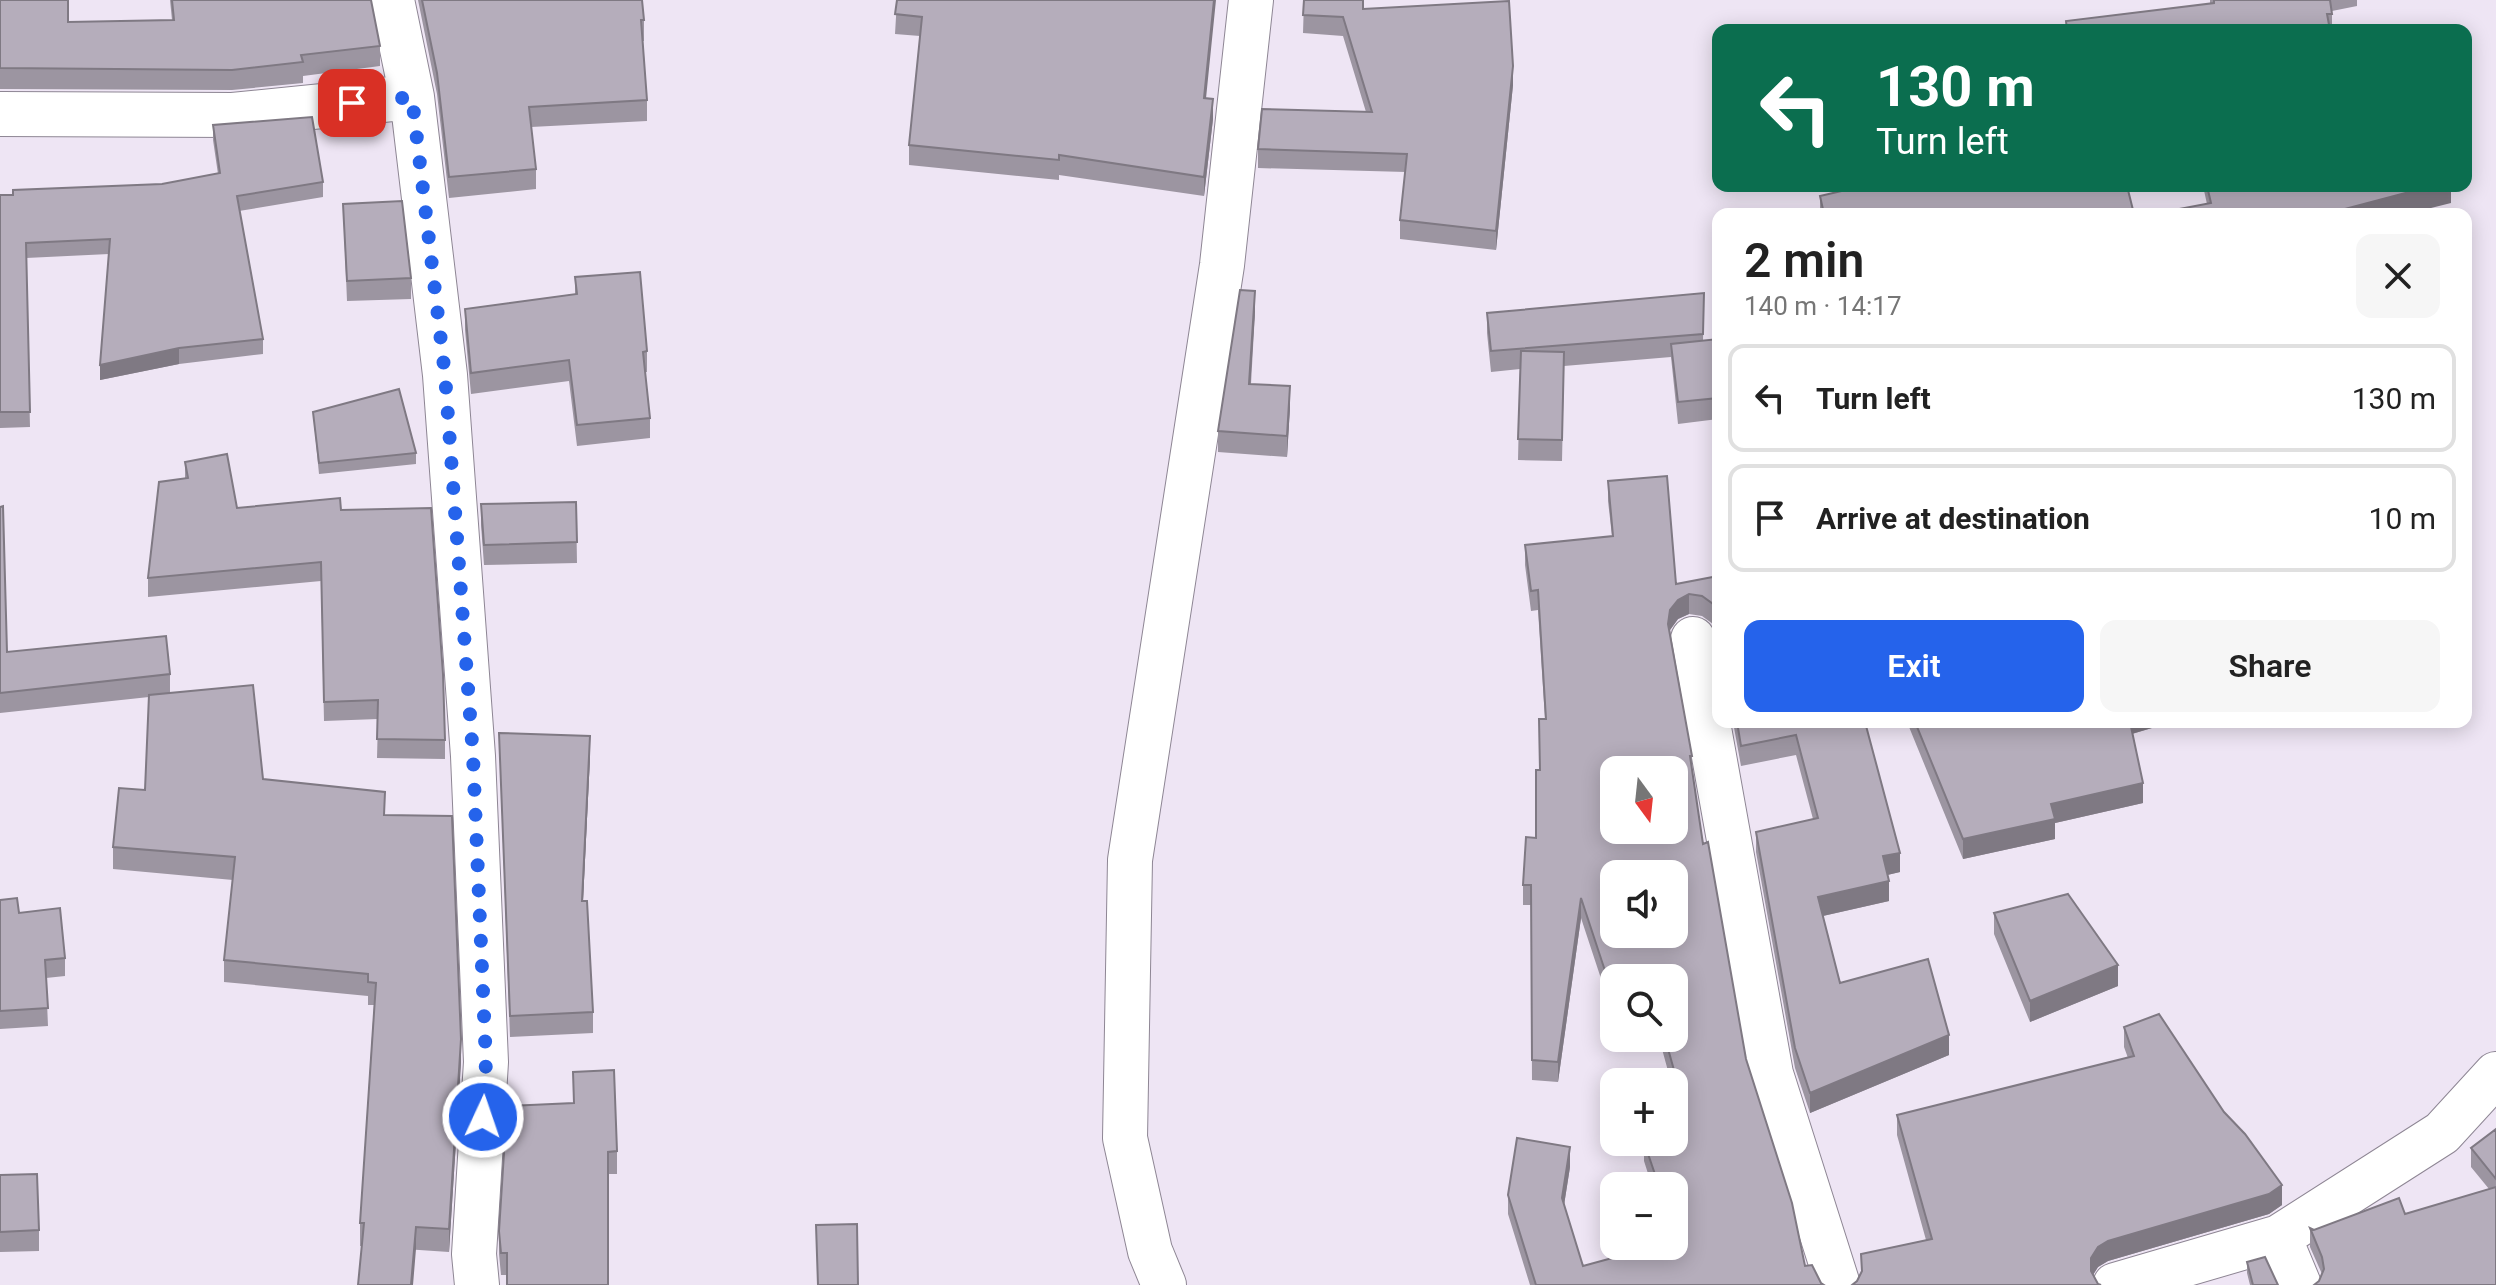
<!DOCTYPE html>
<meta charset="utf-8">
<style>
:root{--surface:#fff;--page:#f6f6f6;--text:#222;--muted:#767676;--line:#e0e0e0;--accent:#2563eb}
body{margin:0;font-family:Roboto,sans-serif;background:var(--page);color:var(--text);height:100vh;display:flex;flex-direction:column;font-size:30px;white-space:nowrap}
*{box-sizing:border-box;margin:0}
p{font-size:26px;color:var(--muted)}
.icon{flex:none;width:44px;height:44px;fill:none;stroke:currentColor;stroke-width:2;stroke-linecap:round;stroke-linejoin:round}
.map{position:relative;flex:1;overflow:hidden}
.side{position:absolute;left:1712px;top:208px;width:760px;height:520px;display:flex;flex-direction:column;background:var(--surface);border-radius:16px;box-shadow:0 4px 20px #0003}
.side>*{flex:none}
.top-card{position:absolute;left:1712px;top:24px;width:760px;height:168px;border-radius:16px;box-shadow:0 4px 20px #0003;background:#0b6e4f;color:#fff;overflow:hidden}
.needle{width:52px;rotate:165deg}
.tools{position:absolute;left:1600px;top:756px;display:grid;gap:16px}
.tools a{display:grid;place-items:center;width:88px;height:88px;border-radius:16px;background:var(--surface);box-shadow:0 4px 20px #0003;font-size:40px}
.pin{position:absolute;display:grid;place-items:center;width:68px;height:68px;color:#fff;margin:-34px;border-radius:16px;box-shadow:0 4px 12px #0006}
.me{position:absolute;width:88px;margin:-44px;rotate:3deg;stroke-linejoin:round;filter:drop-shadow(0 0 6px #0008)}
.turn{display:flex;align-items:center;gap:28px;height:168px;padding:0 32px;font-size:36px}
.turn .icon{width:104px;height:104px;stroke-width:2.5}
.turn b{display:block;font-size:56px;line-height:68px}
.round{display:grid;place-items:center;flex:none;width:84px;height:84px;border-radius:16px;background:var(--page)}
.overview{display:flex;align-items:center;justify-content:space-between;height:136px;padding:0 32px}
h1{font-size:48px;font-weight:600;line-height:60px}
.cta{display:flex;gap:16px;margin-top:auto;padding:16px 32px}
.cta a{flex:1;height:92px;border-radius:16px;background:var(--accent);color:#fff;font-size:32px;font-weight:600;line-height:92px;text-align:center}
.cta a+a{background:var(--page);color:var(--text)}
ul{padding:0;list-style:none}
li{display:flex;align-items:center;gap:24px;height:108px;margin:0 16px 12px;padding:0 16px;border:4px solid var(--line);border-radius:16px}
li div{flex:1}
li b{display:block;font-size:30px}
li em{font-style:normal}
.map>svg:first-child{display:block}
.lines{fill:none;stroke-linecap:round;stroke-linejoin:round}
.minor-casing{stroke:#8e8694;stroke-width:46}
.minor{stroke:#fff;stroke-width:44}
.wall{fill:#9c95a1}
.shaded-wall{fill:#7f7983}
.building{fill:#b5adbb;stroke:#7f7983;stroke-width:2;fill-rule:evenodd}
.route{stroke:#2563eb;stroke-width:14;stroke-dasharray:0 25.2}
</style>
<div class="map">
<svg width="2496" height="1285" viewBox="0 0 2496 1285">
<rect width="100%" height="100%" fill="#eee5f4"/>
<g class="lines">
<defs>
<path id="minor" d="M 392,0 L 412,97 L 445,375 L 473,756 L 486,1062 L 474,1254 L 477,1285
M 0,114 L 233,115 L 412,97
M 1693,639 L 1771,1074 L 1838,1285
M 2279,1237 L 2442,1133 L 2496,1074
M 1164,1285 L 1150,1251 L 1125,1138 L 1130,860 L 1222,265 L 1251,0
M 2115,1285 L 2279,1237 L 2299,1285"/>
</defs>
<use href="#minor" class="minor-casing"/>
<use href="#minor" class="minor"/>
</g>
<path class="wall" d="M 0,0 L 68,22 L 172,20 L 170,0 L 371,0 L 380,46 L 380,66 L 303,76 L 303,83 L 232,90 L 0,89 Z
M 418,0 L 642,0 L 644,20 L 644,41 L 643,41 L 647,100 L 647,121 L 531,127 L 536,169 L 536,189 L 449,198 L 437,94 Z
M 897,0 L 1206,98 L 1213,119 L 1204,196 L 1059,175 L 1059,180 L 909,165 L 909,145 L 920,36 L 895,34 Z
M 1304,0 L 1364,0 L 1364,9 L 1513,85 L 1496,250 L 1400,239 L 1400,220 L 1406,172 L 1258,168 L 1258,149 L 1366,112 L 1343,36 L 1303,33 Z
M 2210,0 L 2357,0 L 2357,6 L 2332,11 L 2332,30 L 2066,30 L 2066,21 L 2210,4 Z
M 213,125 L 323,182 L 323,197 L 239,211 L 263,339 L 263,354 L 179,364 L 100,380 L 109,254 L 26,258 L 30,427 L 0,428 L 0,195 L 13,195 L 162,184 L 218,174 L 213,140 Z
M 2203,186 L 2451,186 L 2451,203 L 2207,204 Z
M 1820,196 L 2134,214 L 1820,214 Z
M 343,204 L 411,278 L 411,299 L 347,301 Z
M 575,277 L 647,351 L 647,372 L 645,372 L 650,418 L 650,438 L 577,446 L 569,381 L 471,394 L 465,330 L 465,309 L 575,294 Z
M 1704,293 L 1703,341 L 1718,339 L 1718,419 L 1678,424 L 1671,357 L 1564,366 L 1562,461 L 1518,460 L 1520,369 L 1491,372 L 1487,333 L 1487,313 Z
M 1255,312 L 1251,384 L 1290,407 L 1287,457 L 1218,452 L 1218,431 Z
M 313,412 L 416,453 L 416,464 L 319,474 Z
M 185,462 L 237,508 L 341,510 L 445,740 L 445,759 L 377,758 L 378,719 L 324,721 L 321,581 L 148,597 L 148,578 L 185,478 Z
M 1608,481 L 1676,584 L 1718,576 L 1718,637 L 1713,624 L 1702,616 L 1689,614 L 1678,619 L 1670,630 L 1692,756 L 1692,770 L 1703,844 L 1746,1059 L 1805,1266 L 1821,1283 L 1824,1285 L 1530,1285 L 1508,1214 L 1508,1195 L 1570,1167 L 1564,1205 L 1583,1266 L 1674,1246 L 1674,1186 L 1652,1186 L 1644,1161 L 1644,1142 L 1674,1142 L 1674,1082 L 1671,1082 L 1659,1038 L 1674,1038 L 1674,978 L 1614,978 L 1614,1018 L 1581,918 L 1558,1082 L 1532,1080 L 1531,905 L 1523,905 L 1523,885 L 1536,838 L 1540,770 L 1545,719 L 1538,610 L 1531,611 L 1525,565 L 1525,545 L 1612,536 L 1608,501 Z
M 576,502 L 577,563 L 484,565 L 481,525 L 481,504 Z
M 0,507 L 7,652 L 170,674 L 170,693 L 263,779 L 385,815 L 461,1062 L 449,1252 L 360,1246 L 360,1223 L 374,1005 L 368,1005 L 368,996 L 224,982 L 224,960 L 233,880 L 113,869 L 113,847 L 145,790 L 149,697 L 0,713 Z
M 1733,722 L 1865,722 L 1900,872 L 1887,875 L 1889,901 L 1823,916 L 1840,983 L 1949,1055 L 1810,1113 L 1795,1068 L 1756,852 L 1756,832 L 1813,819 L 1796,755 L 1741,766 Z
M 1907,722 L 2172,722 L 2132,734 L 2143,803 L 2055,823 L 2055,839 L 1963,859 Z
M 499,733 L 590,757 L 583,901 L 593,1012 L 593,1033 L 510,1037 Z
M 0,900 L 19,913 L 65,958 L 65,976 L 46,978 L 48,1026 L 0,1029 Z
M 1994,913 L 2118,986 L 2030,1022 L 1994,934 Z
M 2124,1027 L 2282,1205 L 2269,1214 L 2108,1261 L 2098,1267 L 2093,1275 L 2098,1284 L 1857,1281 L 1861,1274 L 1861,1254 L 1926,1240 L 1897,1135 L 1897,1115 L 2128,1058 L 2124,1047 Z
M 1621,1038 L 1658,1038 L 1621,1040 Z
M 573,1072 L 617,1151 L 617,1174 L 608,1174 L 507,1275 L 501,1275 L 499,1254 L 499,1231 L 573,1103 Z
M 2496,1129 L 2496,1285 L 2319,1281 L 2322,1274 L 2310,1247 L 2310,1228 L 2314,1230 L 2405,1214 L 2489,1189 L 2471,1167 L 2471,1148 Z
M 0,1175 L 39,1230 L 39,1251 L 0,1252 Z
M 2247,1262 L 2278,1285 L 2250,1285 L 2247,1273 Z"/>
<path class="shaded-wall" d="M 1214,0 L 1216,0 L 1204,118 L 1204,98 Z
M 1513,66 L 1513,85 L 1496,250 L 1496,231 Z
M 1213,99 L 1213,119 L 1204,196 L 1204,177 Z
M 2432,186 L 2451,186 L 2451,203 L 2407,214 L 2326,214 Z
M 1255,291 L 1255,312 L 1249,404 L 1249,384 Z
M 179,348 L 179,364 L 100,380 L 100,365 Z
M 1290,386 L 1290,407 L 1287,457 L 1287,436 Z
M 1689,594 L 1689,614 L 1678,619 L 1670,630 L 1668,624 L 1670,610 L 1678,600 Z
M 2128,722 L 2172,722 L 2128,735 Z
M 590,736 L 590,757 L 582,922 L 582,901 Z
M 2143,783 L 2143,803 L 2055,823 L 2055,839 L 1963,859 L 1963,839 L 2051,804 Z
M 1900,853 L 1900,872 L 1883,876 L 1883,856 Z
M 1889,881 L 1889,901 L 1818,917 L 1818,897 Z
M 1581,898 L 1581,918 L 1558,1082 L 1558,1062 Z
M 2118,965 L 2118,986 L 2030,1022 L 2030,1001 Z
M 1949,1035 L 1949,1055 L 1810,1113 L 1810,1093 Z
M 461,1039 L 461,1062 L 449,1252 L 449,1229 Z
M 1570,1147 L 1570,1167 L 1562,1218 L 1562,1198 Z
M 2282,1185 L 2282,1205 L 2269,1214 L 2108,1261 L 2098,1267 L 2091,1278 L 2091,1258 L 2098,1247 L 2108,1241 Z
M 416,1227 L 416,1249 L 413,1285 L 411,1285 Z"/>
<path class="building" d="M 0,0 L 68,0 L 68,22 L 174,20 L 172,0 L 371,0 L 380,46 L 301,55 L 303,62 L 232,70 L 0,68 Z
M 422,0 L 642,0 L 644,20 L 641,20 L 647,100 L 529,107 L 536,169 L 449,177 L 437,73 Z
M 897,0 L 1214,0 L 1204,98 L 1213,99 L 1204,177 L 1059,155 L 1059,160 L 909,145 L 922,17 L 895,14 Z
M 1304,0 L 1363,0 L 1363,9 L 1509,1 L 1513,66 L 1496,231 L 1400,220 L 1407,154 L 1258,149 L 1262,109 L 1372,112 L 1343,17 L 1303,15 Z
M 2214,0 L 2330,0 L 2332,14 L 2327,14 L 2330,30 L 2067,30 L 2066,21 L 2214,3 Z
M 312,117 L 323,182 L 237,196 L 263,339 L 179,348 L 100,365 L 110,239 L 26,243 L 30,412 L 0,412 L 0,195 L 13,195 L 13,190 L 162,184 L 220,173 L 213,125 Z
M 1863,186 L 2127,186 L 2134,214 L 1824,214 L 1820,196 Z
M 2207,186 L 2432,186 L 2326,214 L 2153,214 L 2211,203 Z
M 402,201 L 411,278 L 347,281 L 343,204 Z
M 640,272 L 647,351 L 643,352 L 650,418 L 577,425 L 569,360 L 471,373 L 465,309 L 577,294 L 575,277 Z
M 1240,290 L 1255,291 L 1249,384 L 1290,386 L 1287,436 L 1218,431 Z
M 1704,293 L 1703,334 L 1491,351 L 1487,313 Z
M 1718,339 L 1718,398 L 1678,402 L 1671,344 Z
M 1521,351 L 1564,352 L 1562,440 L 1518,439 Z
M 399,389 L 416,453 L 319,463 L 313,412 Z
M 227,454 L 237,508 L 340,498 L 341,510 L 431,508 L 443,674 L 445,740 L 377,739 L 378,700 L 324,702 L 321,562 L 148,578 L 159,482 L 188,478 L 185,462 Z
M 1667,476 L 1676,584 L 1718,576 L 1718,617 L 1713,604 L 1702,596 L 1689,594 L 1678,600 L 1670,610 L 1668,624 L 1692,756 L 1690,756 L 1703,844 L 1708,842 L 1746,1059 L 1792,1203 L 1805,1266 L 1812,1265 L 1821,1283 L 1824,1285 L 1536,1285 L 1508,1195 L 1517,1138 L 1570,1147 L 1562,1198 L 1583,1266 L 1656,1246 L 1674,1246 L 1674,1241 L 1677,1240 L 1674,1232 L 1674,1186 L 1659,1186 L 1644,1142 L 1674,1142 L 1674,1089 L 1679,1088 L 1665,1038 L 1674,1038 L 1674,978 L 1614,978 L 1614,998 L 1581,898 L 1558,1062 L 1532,1060 L 1531,885 L 1523,885 L 1526,837 L 1536,838 L 1536,770 L 1540,770 L 1539,719 L 1546,719 L 1538,590 L 1531,591 L 1525,545 L 1613,536 L 1608,481 ZM 1614,770 L 1674,770 L 1674,830 L 1614,830 ZM 1614,874 L 1674,874 L 1674,934 L 1614,934 Z
M 576,502 L 577,542 L 484,545 L 481,504 Z
M 3,506 L 7,652 L 166,636 L 170,674 L 0,693 L 0,507 Z
M 253,685 L 263,779 L 385,792 L 384,815 L 452,816 L 461,1039 L 449,1229 L 416,1227 L 411,1285 L 358,1285 L 364,1223 L 360,1223 L 376,983 L 368,982 L 368,974 L 224,960 L 235,857 L 113,847 L 119,788 L 145,790 L 149,695 Z
M 1737,722 L 1865,722 L 1900,853 L 1883,856 L 1889,881 L 1818,897 L 1840,983 L 1928,959 L 1949,1035 L 1810,1093 L 1795,1048 L 1756,832 L 1818,818 L 1796,735 L 1741,746 Z
M 1915,722 L 2130,722 L 2143,783 L 2051,804 L 2055,819 L 1963,839 Z
M 499,733 L 590,736 L 582,901 L 587,901 L 593,1012 L 510,1016 Z
M 2068,894 L 2118,965 L 2030,1001 L 1994,913 Z
M 17,898 L 19,913 L 60,908 L 65,958 L 45,960 L 48,1008 L 0,1011 L 0,900 Z
M 2159,1014 L 2224,1112 L 2245,1134 L 2282,1185 L 2269,1194 L 2108,1241 L 2098,1247 L 2091,1258 L 2091,1271 L 2098,1284 L 2101,1285 L 1852,1285 L 1857,1281 L 1862,1271 L 1861,1254 L 1932,1239 L 1897,1115 L 2134,1056 L 2124,1027 Z
M 614,1070 L 617,1151 L 608,1152 L 608,1285 L 507,1285 L 507,1253 L 501,1253 L 499,1231 L 507,1106 L 574,1103 L 573,1072 Z
M 2496,1129 L 2496,1179 L 2471,1148 Z
M 37,1174 L 39,1230 L 0,1232 L 0,1175 Z
M 2496,1187 L 2496,1285 L 2314,1285 L 2319,1281 L 2324,1269 L 2322,1257 L 2310,1228 L 2314,1230 L 2399,1198 L 2405,1214 Z
M 857,1224 L 858,1285 L 818,1285 L 816,1225 Z
M 2265,1257 L 2278,1285 L 2253,1285 L 2247,1262 Z"/>
<g class="lines">
<path class="route" d="M 352,103 L 412,97 L 445,375 L 473,756 L 486,1062 L 483,1117"/>
</g>
</svg>
<div class="tools">
<a><svg class="needle" viewBox="-14 -14 28 28"><path d="M0-13l5 13h-10z" fill="#e53935"/><path d="M0 13l5-13h-10z" fill="#767676"/></svg></a>
<a><svg class="icon" aria-label="sound" viewBox="0 0 24 24"><path d="M4 9h4l5-4v14l-5-4H4zM17 9q2 3 0 6"/></svg></a>
<a><svg class="icon" aria-label="search" viewBox="0 0 24 24"><circle cx="10" cy="10" r="6"/><path d="M15 15l6 6"/></svg></a>
<a>+</a>
<a>−</a>
</div>
<div class="pin" style="left:352px;top:103px;background:#d93025"><svg class="icon" aria-label="arrive" viewBox="0 0 24 24"><path d="M6 21V4h12l-3 4 3 4H6"/></svg></div>
<svg class="me" style="left:483px;top:1117px" viewBox="-20 -20 40 40"><circle r="17" fill="#2563eb" stroke="#fff" stroke-width="3"/><path d="M0-11L8 9 0 5-8 9z" fill="#fff"/></svg>
<div class="top-card">
<div class="turn"><svg class="icon" aria-label="left" viewBox="0 0 24 24"><path d="M17 20v-9H6M10 6l-5 5 5 5"/></svg><div><b>130 m</b>Turn left</div></div>
</div>
<section class="side">
<div class="overview"><div><h1>2 min</h1><p>140 m · 14:17</p></div><a class="round"><svg class="icon" aria-label="close" viewBox="0 0 24 24"><path d="M6 6l12 12M18 6L6 18"/></svg></a></div>
<ul>
<li><svg class="icon" aria-label="left" viewBox="0 0 24 24"><path d="M17 20v-9H6M10 6l-5 5 5 5"/></svg><div><b>Turn left</b></div><em>130 m</em></li>
<li><svg class="icon" aria-label="arrive" viewBox="0 0 24 24"><path d="M6 21V4h12l-3 4 3 4H6"/></svg><div><b>Arrive at destination</b></div><em>10 m</em></li>
</ul>
<div class="cta"><a>Exit</a><a>Share</a></div>
</section>
</div>
